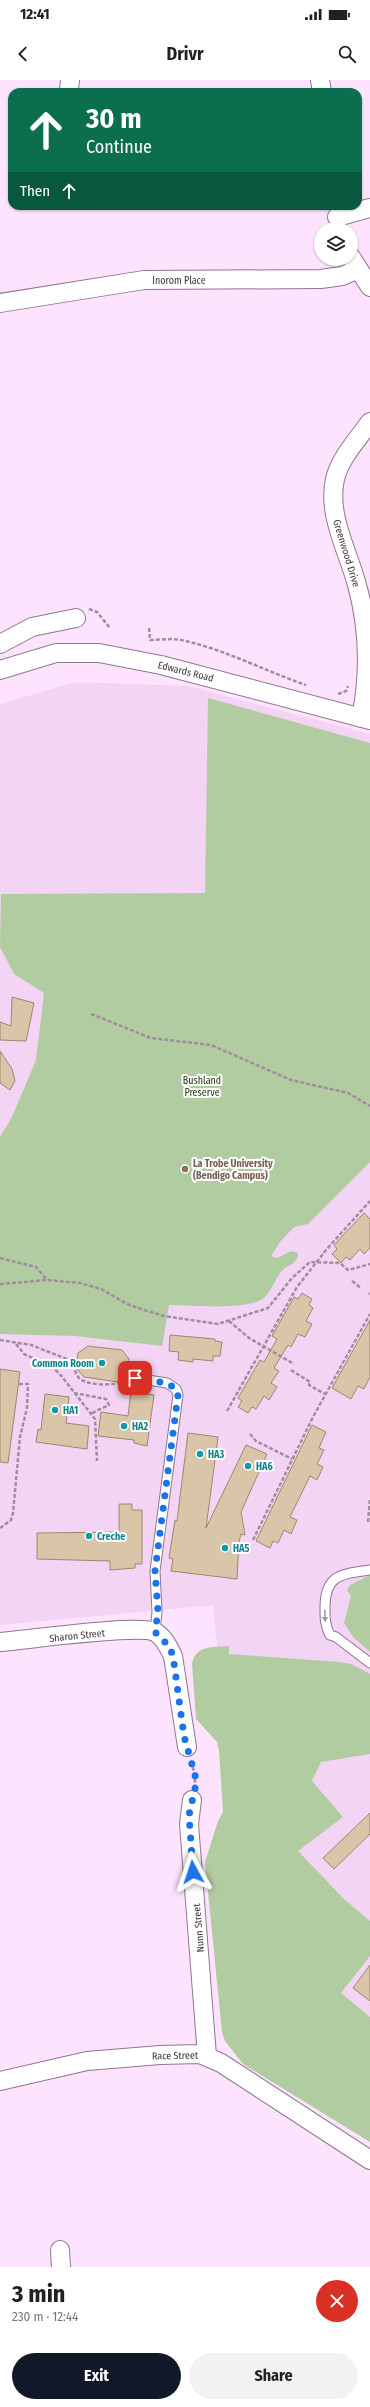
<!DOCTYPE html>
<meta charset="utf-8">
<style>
:root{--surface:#fff;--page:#f2f2f2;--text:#202124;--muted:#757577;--accent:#111827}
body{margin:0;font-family:"Fira Sans Condensed",sans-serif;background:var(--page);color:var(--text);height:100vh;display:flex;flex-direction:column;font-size:15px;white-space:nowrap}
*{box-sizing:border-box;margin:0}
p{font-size:13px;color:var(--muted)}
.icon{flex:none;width:22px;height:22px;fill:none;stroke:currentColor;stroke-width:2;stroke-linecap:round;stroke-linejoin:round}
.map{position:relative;height:2187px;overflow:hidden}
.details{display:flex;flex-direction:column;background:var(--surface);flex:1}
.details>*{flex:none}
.guide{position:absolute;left:8px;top:8px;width:354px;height:122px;border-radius:12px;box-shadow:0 1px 3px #0004;background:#0b6e4f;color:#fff;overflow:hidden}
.buttons{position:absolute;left:314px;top:142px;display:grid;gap:8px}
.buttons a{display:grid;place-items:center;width:44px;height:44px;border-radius:50%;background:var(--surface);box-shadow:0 1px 3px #0004;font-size:20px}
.pin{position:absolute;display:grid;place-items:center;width:34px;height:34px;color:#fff;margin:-17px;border-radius:8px;box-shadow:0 2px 6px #0006}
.me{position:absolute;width:44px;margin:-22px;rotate:355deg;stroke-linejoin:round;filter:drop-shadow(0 0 3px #0008)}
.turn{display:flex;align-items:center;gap:14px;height:84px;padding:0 12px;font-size:18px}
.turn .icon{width:52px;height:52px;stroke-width:2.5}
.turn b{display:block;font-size:28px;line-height:34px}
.then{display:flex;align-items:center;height:38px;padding:0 12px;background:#0003;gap:8px;font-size:15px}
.round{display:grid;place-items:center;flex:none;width:42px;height:42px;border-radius:21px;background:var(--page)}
.overview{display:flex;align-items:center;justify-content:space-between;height:68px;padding:0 12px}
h1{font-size:24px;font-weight:700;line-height:30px}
.action{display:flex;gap:8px;margin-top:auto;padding:8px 12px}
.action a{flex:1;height:46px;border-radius:24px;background:var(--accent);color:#fff;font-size:16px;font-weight:700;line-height:46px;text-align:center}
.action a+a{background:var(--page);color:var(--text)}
.status{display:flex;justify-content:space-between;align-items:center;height:28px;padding:0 20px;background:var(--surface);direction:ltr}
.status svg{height:11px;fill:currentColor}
header{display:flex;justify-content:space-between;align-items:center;height:52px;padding:0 12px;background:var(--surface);font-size:18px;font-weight:700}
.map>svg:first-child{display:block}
.built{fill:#f4d4f4}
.green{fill:#b2cca2}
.building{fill:#d9c6a9;stroke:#9a886d}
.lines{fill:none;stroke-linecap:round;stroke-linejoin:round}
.service-casing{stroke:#8e778f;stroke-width:11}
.minor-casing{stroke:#8e778f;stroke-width:20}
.path{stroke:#a08ea0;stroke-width:2.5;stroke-dasharray:4 2;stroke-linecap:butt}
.service{stroke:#fff;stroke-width:9}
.minor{stroke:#fff;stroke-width:18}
.oneway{fill:#9f9a9f}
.route{stroke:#1a73e8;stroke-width:7;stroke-dasharray:0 12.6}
.education-dot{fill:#8d6e63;stroke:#fff;stroke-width:1.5}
.culture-dot{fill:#0f9aa8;stroke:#fff;stroke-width:1.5}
.labels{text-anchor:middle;stroke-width:4;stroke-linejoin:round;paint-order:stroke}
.street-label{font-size:10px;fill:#3f353f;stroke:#fff}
.park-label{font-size:10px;fill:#173200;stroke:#fff}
.education-label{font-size:10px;font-weight:bold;fill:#785e54;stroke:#fff;text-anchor:start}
.culture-label{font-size:10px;font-weight:bold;fill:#0d838f;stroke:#fff;text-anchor:start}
</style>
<div class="status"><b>12:41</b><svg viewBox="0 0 49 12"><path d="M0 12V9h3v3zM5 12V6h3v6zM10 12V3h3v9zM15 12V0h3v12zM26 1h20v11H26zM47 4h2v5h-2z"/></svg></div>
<header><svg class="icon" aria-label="back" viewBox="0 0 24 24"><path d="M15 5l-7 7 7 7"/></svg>Drivr<svg class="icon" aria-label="search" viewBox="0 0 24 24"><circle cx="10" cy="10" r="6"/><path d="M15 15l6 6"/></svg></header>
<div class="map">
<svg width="370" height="2187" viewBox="0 0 370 2187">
<rect width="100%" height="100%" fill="#fde3fd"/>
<path class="built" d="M 76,602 L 188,606 L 370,654 L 370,2062 L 230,1696 L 213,1525 L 0,1545 L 0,624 Z"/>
<path class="green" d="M 208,618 L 370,663 L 370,1082 L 308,1144 L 294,1147 L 280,1162 L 271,1176 L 277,1178 L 291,1171 L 298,1173 C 298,1185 287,1184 281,1192 C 275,1199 271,1212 264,1218 C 248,1231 191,1225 169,1225 L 162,1266 L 75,1256 L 0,1254 L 0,1057 L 12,1037 L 36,980 L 44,913 L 14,894 L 0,867 L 1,814 L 205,813 Z
M 370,1495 L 370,1572 L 353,1557 L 344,1543 L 351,1516 L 347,1510 L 350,1505 Z
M 229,1566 L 229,1574 L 339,1582 L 351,1584 L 370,1594 L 370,1674 L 321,1682 L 312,1701 L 343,1737 L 298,1771 L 344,1819 L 370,1841 L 370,1876 L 341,1913 L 370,1937 L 370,2062 L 243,1984 L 225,1961 L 222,1952 L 205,1782 L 218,1741 L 223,1732 L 219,1671 L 217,1662 L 196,1639 L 192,1584 C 195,1565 214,1567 229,1566 Z"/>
<path class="building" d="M 12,917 L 34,923 L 26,961 L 0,960 L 0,942 L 11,946 Z
M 0,971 L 12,989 L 15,1001 L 10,1010 L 0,1003 Z
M 364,1133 L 370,1139 L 370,1168 L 364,1174 L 360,1169 L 350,1180 L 346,1177 L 341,1183 L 332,1174 L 337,1169 L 334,1165 Z
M 302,1213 L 312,1219 L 309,1225 L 313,1228 L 306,1241 L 312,1244 L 305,1257 L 298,1254 L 291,1267 L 288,1265 L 274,1288 L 279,1291 L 271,1303 L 277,1307 L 269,1320 L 264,1316 L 256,1329 L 252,1327 L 248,1333 L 238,1327 L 242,1321 L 238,1318 L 260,1280 L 264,1282 L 277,1259 L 272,1256 L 294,1217 L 298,1219 Z
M 370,1240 L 370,1297 L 364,1309 L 358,1306 L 351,1319 L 332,1308 Z
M 170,1255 L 215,1259 L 215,1261 L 222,1262 L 220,1276 L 213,1276 L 213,1281 L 193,1279 L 193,1282 L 178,1280 L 179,1272 L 169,1271 Z
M 88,1266 L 122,1270 L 129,1279 L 125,1303 L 84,1297 L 76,1288 L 78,1273 Z
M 0,1289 L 20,1292 L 8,1383 L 0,1382 Z
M 131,1312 L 154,1315 L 147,1366 L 134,1363 L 134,1360 L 98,1356 L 101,1332 L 128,1336 Z
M 45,1314 L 69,1317 L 66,1343 L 89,1346 L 87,1369 L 36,1362 L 38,1349 L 41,1350 Z
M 312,1345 L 326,1352 L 319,1368 L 324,1370 L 317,1384 L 323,1387 L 317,1400 L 310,1396 L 290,1437 L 297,1440 L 291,1454 L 284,1450 L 278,1463 L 273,1461 L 270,1468 L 256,1461 Z
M 188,1353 L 218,1357 L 206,1448 L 246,1365 L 267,1374 L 241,1432 L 245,1455 L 241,1454 L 239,1462 L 237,1499 L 171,1491 L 173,1479 L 169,1478 L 175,1440 L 177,1441 Z
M 119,1424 L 132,1424 L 132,1430 L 142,1430 L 142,1484 L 135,1484 L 135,1488 L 110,1490 L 110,1481 L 37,1479 L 37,1453 L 119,1452 Z
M 370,1733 L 370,1754 L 334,1789 L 323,1778 Z
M 370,1885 L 370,1921 L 353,1908 Z"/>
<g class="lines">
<defs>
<path id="service" d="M 135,1298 L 167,1303 L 176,1309 L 178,1315 L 155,1491 L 157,1532 L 155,1552
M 370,1490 C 342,1494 325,1494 325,1528 C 325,1538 325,1546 330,1555 L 336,1557 L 370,1583"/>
<path id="minor" d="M 320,0 L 322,12
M 69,10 L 70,0
M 337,137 L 370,128
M 351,177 L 370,207
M 0,223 L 144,200 L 321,199 L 342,196 L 358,189
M 0,564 L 32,547 L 76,538
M 0,590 L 56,573 L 99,573 L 161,585 L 370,640
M 361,638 C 370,593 369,549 357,505 C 348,471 327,435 335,399 C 340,378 358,359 370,342
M 0,1562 C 27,1560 136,1544 155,1552 C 164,1557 169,1568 173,1576 L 187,1667
M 192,1720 L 189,1744 L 207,1976
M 0,2001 L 87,1981 L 160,1975 L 200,1974 L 221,1983 L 370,2080
M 60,2170 L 61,2187"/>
</defs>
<use href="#service" class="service-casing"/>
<use href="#minor" class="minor-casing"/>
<path class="path" d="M 89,529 L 97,532 L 110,548
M 149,548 L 150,560 C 160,560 172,558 181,560 C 224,569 265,591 306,605
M 338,614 L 346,611 L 348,606
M 91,934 L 151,958 L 211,965 L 291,1000 L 348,1013 L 370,1026
M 0,1178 L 36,1187 L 47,1200
M 352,1201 L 361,1208
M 0,1204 L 47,1200 L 80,1203 L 101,1209 L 127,1224 L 144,1230 L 164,1236 L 218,1244 L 268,1228 L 292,1198 L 310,1182 L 340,1183 L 348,1190 L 370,1184
M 369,1213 L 370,1214
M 229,1241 L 249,1258 L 294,1284
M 0,1260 L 31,1265 L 67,1279 C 74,1283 74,1292 79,1298 C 87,1306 116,1306 125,1301
M 16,1264 L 24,1274 L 50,1286 L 59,1293 L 95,1339 L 97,1381
M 291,1290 L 310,1302 L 309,1305 L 325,1314
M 74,1313 L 106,1319 L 109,1325 L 90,1334
M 227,1331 L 297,1207 L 326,1170 L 370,1121
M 250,1354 L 256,1361 L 292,1379
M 368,1442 L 370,1418
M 0,1448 L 11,1440 L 13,1433 L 20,1357 L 27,1328 L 28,1304 L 18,1304
M 253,1460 L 313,1337 L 370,1234
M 191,1681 L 195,1695 L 195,1706"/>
<use href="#service" class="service"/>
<use href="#minor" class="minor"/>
</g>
<defs><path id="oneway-solid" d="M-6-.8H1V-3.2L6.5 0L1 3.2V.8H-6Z"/></defs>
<use class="oneway" href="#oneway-solid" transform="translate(325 1536) rotate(88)"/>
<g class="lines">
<path class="route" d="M 135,1298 L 167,1303 L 176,1309 L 178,1315 L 155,1491 L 158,1532 L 155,1552 L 169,1566 L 173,1576 L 184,1656 L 195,1695 L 196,1704 L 189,1735 L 193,1792"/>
</g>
<circle class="education-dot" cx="185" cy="1089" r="4"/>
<g class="culture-dot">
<circle cx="102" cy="1283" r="4"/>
<circle cx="55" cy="1330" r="4"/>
<circle cx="124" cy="1346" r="4"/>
<circle cx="200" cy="1374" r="4"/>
<circle cx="248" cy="1386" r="4"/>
<circle cx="89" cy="1456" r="4"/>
<circle cx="225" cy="1468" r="4"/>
</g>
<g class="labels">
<g class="street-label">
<text x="179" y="204">Inorom Place</text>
<text transform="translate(347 473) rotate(73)" y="4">Greenwood Drive</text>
<text transform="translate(186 591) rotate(14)" y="4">Edwards Road</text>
<text transform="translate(77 1555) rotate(-6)" y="4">Sharon Street</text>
<text transform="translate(198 1848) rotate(-95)" y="4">Nunn Street</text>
<text transform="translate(175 1975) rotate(-1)" y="4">Race Street</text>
</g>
<g class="park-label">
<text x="202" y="1004">Bushland<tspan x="202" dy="12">Preserve</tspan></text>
</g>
<g class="education-label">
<text x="193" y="1087">La Trobe University<tspan x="193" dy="12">(Bendigo Campus)</tspan></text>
</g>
<g class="culture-label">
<text x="94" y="1287" text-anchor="end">Common Room</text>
<text x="63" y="1334">HA1</text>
<text x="132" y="1350">HA2</text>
<text x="208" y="1378">HA3</text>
<text x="256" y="1390">HA6</text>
<text x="97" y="1460">Creche</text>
<text x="233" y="1472">HA5</text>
</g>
</g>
</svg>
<div class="buttons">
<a><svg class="icon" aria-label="layers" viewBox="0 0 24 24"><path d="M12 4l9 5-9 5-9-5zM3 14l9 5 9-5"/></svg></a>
</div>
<div class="pin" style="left:135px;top:1298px;background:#d93025"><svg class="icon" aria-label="arrive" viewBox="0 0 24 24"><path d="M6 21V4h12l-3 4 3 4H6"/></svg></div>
<svg class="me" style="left:193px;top:1792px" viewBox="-20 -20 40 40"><path d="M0-17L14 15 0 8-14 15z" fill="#1a73e8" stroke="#fff" stroke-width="4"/></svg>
<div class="guide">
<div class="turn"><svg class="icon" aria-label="ahead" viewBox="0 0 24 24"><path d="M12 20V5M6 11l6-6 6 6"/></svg><div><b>30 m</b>Continue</div></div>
<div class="then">Then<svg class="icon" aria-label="ahead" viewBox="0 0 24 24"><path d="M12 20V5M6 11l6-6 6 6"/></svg></div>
</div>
</div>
<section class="details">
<div class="overview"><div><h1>3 min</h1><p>230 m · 12:44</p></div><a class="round" style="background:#d93025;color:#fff"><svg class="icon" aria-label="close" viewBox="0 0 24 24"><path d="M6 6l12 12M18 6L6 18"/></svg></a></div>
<div class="action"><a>Exit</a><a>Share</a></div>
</section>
